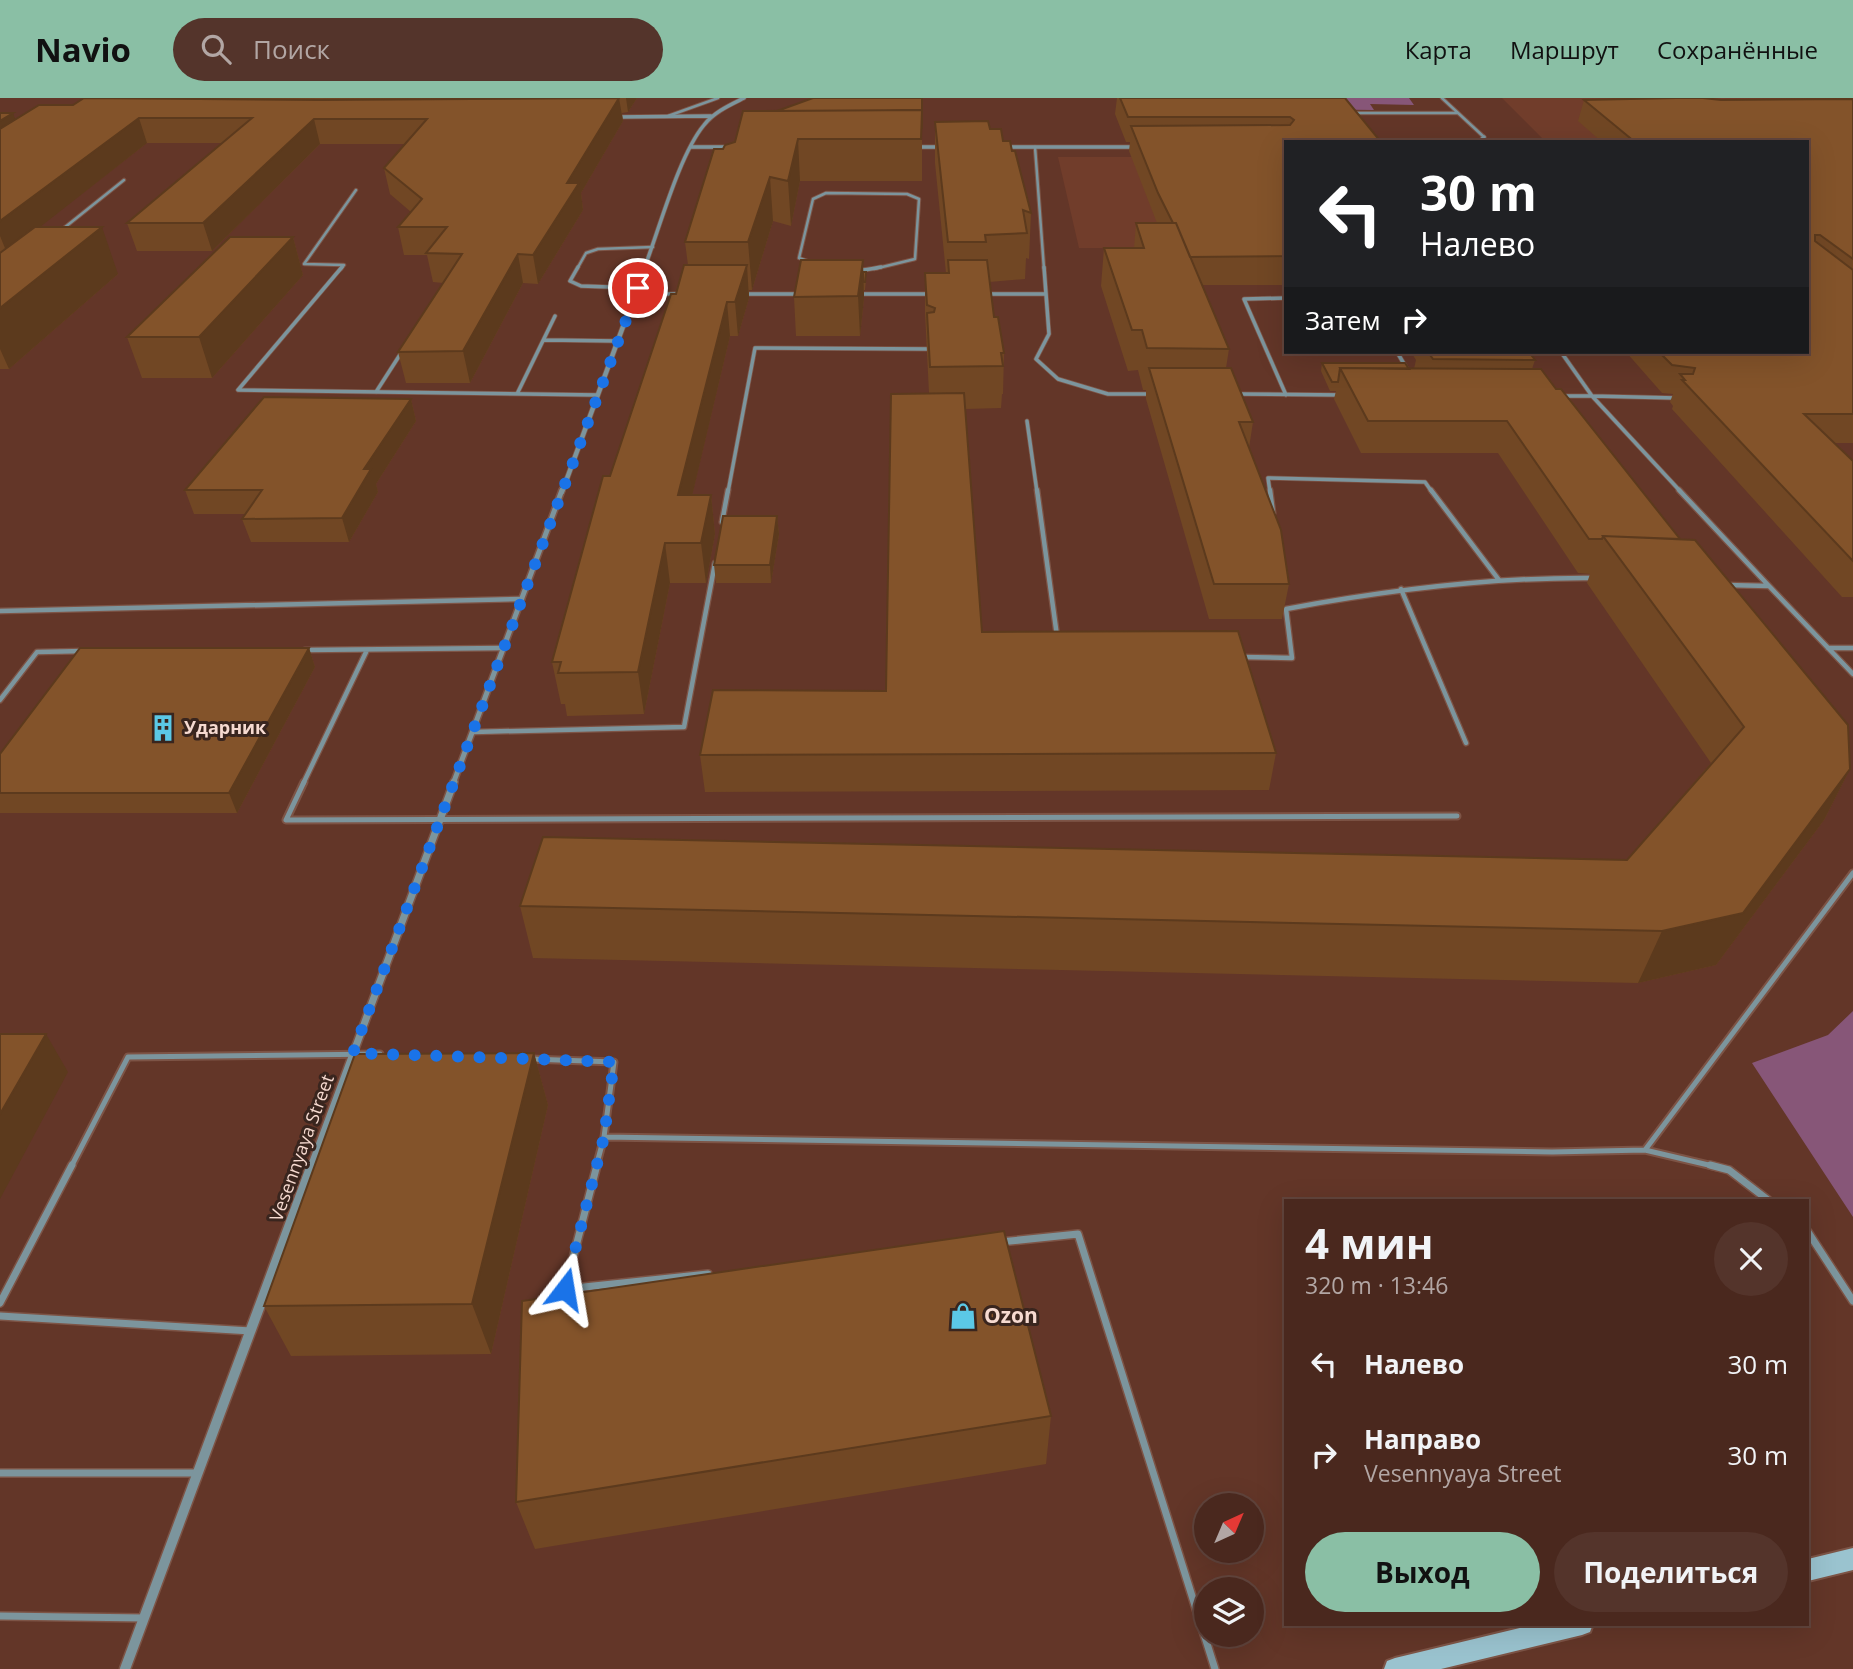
<!DOCTYPE html>
<html lang="ru">
<meta charset="utf-8">
<style>
:root{--surface:#4a281e;--page:#54342b;--text:#f1f3f6;--muted:#b2a6a4;--line:#61443c;--accent:#8abfa5}
body{margin:0;font-family:"Open Sans",sans-serif;background:var(--page);color:var(--text);height:100vh;display:flex;flex-direction:column;font-size:26px;white-space:nowrap}
*{box-sizing:border-box;margin:0}
p{font-size:23px;color:var(--muted)}
.icon{flex:none;width:38px;height:38px;fill:none;stroke:currentColor;stroke-width:2;stroke-linecap:round;stroke-linejoin:round}
.map{position:relative;flex:1;overflow:hidden}
.panel{position:absolute;left:1284px;top:1101px;width:525px;height:427px;display:flex;flex-direction:column;background:var(--surface);border-radius:0px;box-shadow:0 7px 28px #0002,0 0 0 2px var(--line)}
.panel>*{flex:none}
.hud{position:absolute;left:1284px;top:42px;width:525px;height:214px;border-radius:0px;box-shadow:0 7px 28px #0002,0 0 0 2px var(--line);background:#202124;color:#fff;overflow:hidden}
.needle{width:46px;rotate:44deg}
.tools{position:absolute;left:1194px;top:1395px;display:grid;gap:14px}
.tools a{display:grid;place-items:center;width:70px;height:70px;border-radius:50%;background:var(--surface);box-shadow:0 7px 28px #0002,0 0 0 2px var(--line);font-size:35px}
.pin{position:absolute;display:grid;place-items:center;width:60px;height:60px;color:#fff;margin:-30px;border:4px solid #fff;border-radius:50%;box-shadow:0 2px 7px #0007}
.me{position:absolute;width:77px;margin:-38px;rotate:14deg;stroke-linejoin:round;filter:drop-shadow(0 0 5px #0008)}
.turn{display:flex;align-items:center;gap:24px;height:147px;padding:0 21px;font-size:32px}
.turn .icon{width:91px;height:91px;stroke-width:2.5}
.turn b{display:block;font-size:49px;line-height:60px}
.then{display:flex;align-items:center;height:66px;padding:0 21px;background:#0003;gap:14px;font-size:26px}
.round{display:grid;place-items:center;flex:none;width:74px;height:74px;border-radius:37px;background:var(--page)}
.head{display:flex;align-items:center;justify-content:space-between;height:119px;padding:0 21px}
h1{font-size:42px;font-weight:700;line-height:52px}
.primary-button{display:flex;gap:14px;margin-top:auto;padding:14px 21px}
.primary-button a{flex:1;height:80px;border-radius:42px;background:var(--accent);color:#111;font-size:28px;font-weight:700;line-height:80px;text-align:center}
.primary-button a+a{background:var(--page);color:var(--text)}
ul{padding:0;list-style:none}
li{display:flex;align-items:center;gap:21px;height:91px;padding:0 21px}
li div{flex:1}
li b{display:block;font-size:26px}
li em{font-style:normal}
header{display:flex;align-items:center;gap:42px;box-sizing:border-box;height:98px;padding:0 35px;background:var(--accent);color:#111}
header strong{font-size:33px}
nav{display:flex;gap:38px;margin-inline-start:auto;font-size:24px}
.search{width:490px;height:63px;background:var(--page);display:flex;align-items:center;gap:18px;box-sizing:border-box;padding:0 24px;border-radius:38px;color:var(--muted);font-size:26px}
.map>svg:first-child{display:block}
.built{fill:#713d2b}
.green{fill:#875678}
.lines{fill:none;stroke-linecap:round;stroke-linejoin:round}
.lane-far4-casing{stroke:#7d5446;stroke-width:4.5}
.lane-far3-casing{stroke:#7d5446;stroke-width:5}
.lane-far2-casing{stroke:#7d5446;stroke-width:7}
.lane-far1-casing{stroke:#7d5446;stroke-width:9}
.lane-casing{stroke:#7d5446;stroke-width:10}
.street-far4-casing{stroke:#7d5446;stroke-width:5}
.street-far3-casing{stroke:#7d5446;stroke-width:6}
.street-far2-casing{stroke:#7d5446;stroke-width:8}
.street-far1-casing{stroke:#7d5446;stroke-width:10}
.street-casing{stroke:#7d5446;stroke-width:13}
.secondary-casing{stroke:#7d5446;stroke-width:4}
.lane-far4{stroke:#7c959d;stroke-width:2.5}
.lane-far3{stroke:#7c959d;stroke-width:3.5}
.lane-far2{stroke:#7c959d;stroke-width:4.5}
.lane-far1{stroke:#7c959d;stroke-width:5}
.lane{stroke:#7c959d;stroke-width:7}
.street-far4{stroke:#7c959d;stroke-width:3.5}
.street-far3{stroke:#7c959d;stroke-width:4.5}
.street-far2{stroke:#7c959d;stroke-width:5}
.street-far1{stroke:#7c959d;stroke-width:7}
.street{stroke:#7c959d;stroke-width:10}
.secondary{fill:#9ac3cf;fill-rule:evenodd}
.wall{fill:#714724}
.shaded-wall{fill:#5c3a1d}
.building{fill:#83532a;stroke:#5c3a1d;stroke-width:2}
.route{stroke:#1a73e8;stroke-width:12;stroke-dasharray:0 21.6}
.labels{text-anchor:middle;stroke-width:6;stroke-linejoin:round;paint-order:stroke}
.poi-label{font-size:18px;font-weight:bold;fill:#f6dad0;stroke:#39251e;text-anchor:start}
.street-label{font-size:18px;fill:#f6dad0;stroke:#39251e}
.near-poi-label{font-size:21px;font-weight:bold;fill:#f6dad0;stroke:#39251e;text-anchor:start}
</style>
<header>
<strong>Navio</strong>
<div class="search"><svg class="icon" aria-label="search" viewBox="0 0 24 24"><circle cx="10" cy="10" r="6"/><path d="M15 15l6 6"/></svg>Поиск</div>
<nav><a>Карта</a><a>Маршрут</a><a>Сохранённые</a></nav>
</header>
<div class="map">
<svg width="1853" height="1571" viewBox="0 0 1853 1571">
<rect width="100%" height="100%" fill="#633628"/>
<path class="built" d="M 1502,0 L 1849,0 L 1853,2 L 1808,44 L 1546,44 Z
M 1058,59 L 1286,59 L 1286,150 L 1079,150 Z"/>
<path class="green" d="M 1291,0 L 1409,0 L 1414,7 L 1370,6 L 1374,12 L 1298,11 Z
M 1853,913 L 1853,1119 L 1752,965 L 1828,937 Z"/>
<g class="lines">
<defs>
<path id="lane-far4" d="M 1442,0 L 1484,39
M 1351,15 L 1457,15
M 668,18 L 718,0
M 1035,49 L 1044,171
M 59,134 L 124,82
M 341,171 L 344,167 L 304,166 L 356,92
M 577,171 L 586,155 L 598,151 L 653,149
M 830,171 L 799,160 L 813,101 L 826,95 L 907,96 L 919,101 L 915,161 L 874,171"/>
<path id="lane-far3" d="M 342,169 L 238,292 L 598,297
M 578,169 L 570,183 L 581,188 L 638,190
M 825,169 C 844,175 862,173 881,169
M 1044,169 L 1049,236 L 1036,261 L 1058,281 L 1108,296 L 1150,296
M 636,196 L 682,196
M 745,196 L 801,196
M 857,196 L 931,196
M 986,196 L 1046,196
M 1286,200 L 1244,201 L 1286,297
M 544,242 L 618,243
M 1397,254 L 1407,271
M 1561,254 L 1592,298 L 1562,298
M 376,294 L 403,252
M 517,296 L 555,218
M 1237,296 L 1343,297
M 1676,300 L 1592,298 L 1681,394
M 1027,323 L 1037,394
M 728,394 L 755,250 L 931,251
M 1270,394 L 1268,380 L 1425,384 L 1432,394"/>
<path id="lane-far2" d="M 1037,392 L 1057,538
M 1270,392 L 1273,415
M 1431,392 L 1499,482
M 1679,392 L 1769,488
M 722,424 L 728,392
M 1726,487 L 1769,488 L 1853,576
M 1401,491 L 1466,645
M 0,513 L 522,501
M 1828,550 L 1853,550
M 305,552 L 504,550
M 1241,559 L 1292,560 L 1286,511 C 1388,492 1490,479 1594,480
M 0,602 L 37,554 L 85,553
M 473,634 L 684,629 L 715,465
M 303,686 L 367,552"/>
<path id="lane-far1" d="M 304,684 L 286,722 L 1457,718
M 530,961 L 614,964 L 604,1039 L 1552,1054 L 1645,1052 L 1717,1069
M 1645,1052 L 1853,775
M 71,1069 L 128,959 L 380,956
M 596,1069 L 604,1039"/>
<path id="lane" d="M 597,1067 L 565,1191 L 708,1176
M 1710,1067 L 1729,1072 L 1768,1102
M 1808,1134 L 1853,1203
M 1000,1144 L 1078,1136 L 1215,1571
M 0,1205 L 72,1067
M 0,1218 L 251,1233
M 0,1375 L 198,1375
M 0,1518 L 144,1520"/>
<path id="street-far4" d="M 615,19 L 711,18
M 1479,44 L 1484,39
M 691,49 L 733,49
M 913,49 L 943,49
M 1004,49 L 1139,49
M 644,171 C 659,132 679,57 704,27 C 714,14 730,7 744,0"/>
<path id="street-far3" d="M 562,394 L 645,169"/>
<path id="street-far2" d="M 453,686 L 562,392"/>
<path id="street-far1" d="M 311,1069 L 454,684"/>
<path id="street" d="M 125,1571 L 312,1067"/>
<path id="secondary" d="M 1853,1450 L 1853,1472 L 1808,1483 L 1808,1461 Z
M 1536,1526 L 1593,1526 L 1590,1534 L 1582,1537 L 1441,1571 L 1384,1571 L 1387,1563 L 1395,1560 Z"/>
</defs>
<use href="#lane-far4" class="lane-far4-casing"/>
<use href="#lane-far3" class="lane-far3-casing"/>
<use href="#lane-far2" class="lane-far2-casing"/>
<use href="#lane-far1" class="lane-far1-casing"/>
<use href="#lane" class="lane-casing"/>
<use href="#street-far4" class="street-far4-casing"/>
<use href="#street-far3" class="street-far3-casing"/>
<use href="#street-far2" class="street-far2-casing"/>
<use href="#street-far1" class="street-far1-casing"/>
<use href="#street" class="street-casing"/>
<use href="#secondary" class="secondary-casing"/>
<use href="#lane-far4" class="lane-far4"/>
<use href="#lane-far3" class="lane-far3"/>
<use href="#lane-far2" class="lane-far2"/>
<use href="#lane-far1" class="lane-far1"/>
<use href="#lane" class="lane"/>
<use href="#street-far4" class="street-far4"/>
<use href="#street-far3" class="street-far3"/>
<use href="#street-far2" class="street-far2"/>
<use href="#street-far1" class="street-far1"/>
<use href="#street" class="street"/>
<use href="#secondary" class="secondary"/>
</g>
<path class="wall" d="M 84,0 L 637,0 L 628,14 L 622,15 L 623,23 L 581,95 L 583,112 L 538,186 L 523,185 L 470,285 L 406,285 L 398,254 L 443,185 L 433,184 L 427,157 L 404,157 L 398,129 L 411,114 L 390,96 L 384,70 L 405,46 L 320,46 L 212,153 L 137,153 L 127,125 L 222,45 L 147,45 L 39,129 L 118,176 L 9,271 L 0,271 L 0,15 L 16,21 L 73,7 Z
M 922,0 L 922,83 L 800,83 L 791,128 L 773,123 L 752,192 L 749,192 L 749,200 L 738,238 L 730,238 L 692,397 L 711,397 L 715,436 L 706,485 L 670,485 L 644,616 L 567,618 L 565,606 L 561,606 L 552,564 L 610,378 L 676,196 L 688,167 L 685,144 L 723,51 L 777,13 Z
M 1117,0 L 1345,0 L 1286,44 L 1286,187 L 1202,187 L 1229,251 L 1226,270 L 1253,324 L 1249,350 L 1289,486 L 1282,521 L 1209,521 L 1146,301 L 1146,292 L 1143,292 L 1138,272 L 1128,273 L 1101,188 L 1104,150 L 1134,150 L 1136,125 L 1157,125 L 1129,53 L 1130,44 L 1126,44 L 1115,16 Z
M 1853,1 L 1853,345 L 1834,345 L 1853,363 L 1853,499 L 1842,499 L 1672,311 L 1673,308 L 1670,304 L 1673,296 L 1662,295 L 1626,254 L 1808,254 L 1808,44 L 1602,44 L 1578,23 L 1584,2 Z
M 935,24 L 990,31 L 1003,43 L 1012,53 L 1031,115 L 1029,161 L 1026,160 L 1025,181 L 989,184 L 994,219 L 1004,255 L 1003,296 L 1002,296 L 1001,310 L 965,311 L 982,534 L 1276,655 L 1269,692 L 705,694 L 700,657 L 886,593 L 929,295 L 925,214 L 925,175 L 946,175 L 935,65 Z
M 293,139 L 303,177 L 212,280 L 142,280 L 127,239 Z
M 863,162 L 863,174 L 866,181 L 865,192 L 864,192 L 864,200 L 860,238 L 796,238 L 794,199 Z
M 1411,254 L 1529,254 L 1535,262 L 1532,271 L 1850,671 L 1824,722 L 1716,867 L 1638,885 L 533,860 L 520,808 L 1627,762 L 1711,665 L 1587,485 L 1590,476 L 1578,475 L 1498,355 L 1361,355 L 1334,301 L 1336,293 L 1330,293 L 1321,273 L 1322,265 L 1414,271 L 1416,262 Z
M 411,301 L 416,323 L 376,386 L 378,394 L 349,444 L 251,444 L 242,421 L 246,416 L 194,416 L 185,392 Z
M 777,418 L 779,436 L 771,485 L 716,485 L 714,467 Z
M 309,550 L 315,569 L 237,715 L 0,715 L 0,656 Z
M 534,955 L 548,1007 L 491,1256 L 291,1258 L 264,1208 Z
M 1051,1318 L 1046,1366 L 535,1451 L 516,1404 Z"/>
<path class="shaded-wall" d="M 619,0 L 623,23 L 581,95 L 583,112 L 538,186 L 533,157 L 567,85 Z
M 626,0 L 637,0 L 628,14 Z
M 13,15 L 22,39 L 0,54 L 0,23 Z
M 139,20 L 147,45 L 7,155 L 0,138 L 0,123 Z
M 314,21 L 320,46 L 212,153 L 203,125 Z
M 798,41 L 800,83 L 791,128 L 788,83 Z
M 770,79 L 773,123 L 752,192 L 748,144 Z
M 102,129 L 118,176 L 9,271 L 0,251 L 0,210 Z
M 293,139 L 303,177 L 212,280 L 199,239 Z
M 518,156 L 523,185 L 470,285 L 463,253 Z
M 863,162 L 864,200 L 860,238 L 858,198 Z
M 747,167 L 749,200 L 738,238 L 735,204 Z
M 727,204 L 730,238 L 683,436 L 678,397 Z
M 411,301 L 416,323 L 376,386 L 378,394 L 349,444 L 342,420 L 364,371 Z
M 711,397 L 715,436 L 706,485 L 701,445 Z
M 777,418 L 779,436 L 771,485 L 770,467 Z
M 665,445 L 670,485 L 644,616 L 638,574 Z
M 309,550 L 315,569 L 237,715 L 229,695 Z
M 1850,671 L 1824,722 L 1716,867 L 1638,885 L 1662,833 Z
M 46,936 L 68,974 L 0,1101 L 0,1016 Z
M 534,955 L 548,1007 L 491,1256 L 472,1206 Z"/>
<path class="building" d="M 84,0 L 319,2 L 619,0 L 567,85 L 579,85 L 533,157 L 518,156 L 463,253 L 398,254 L 462,156 L 426,155 L 447,129 L 398,129 L 422,101 L 384,70 L 427,21 L 314,21 L 203,125 L 127,125 L 252,20 L 139,20 L 0,123 L 0,31 L 39,7 L 73,7 Z
M 813,0 L 922,0 L 922,31 L 922,12 L 777,13 Z
M 1120,0 L 1345,0 L 1381,44 L 1286,44 L 1286,158 L 1190,159 L 1176,125 L 1173,125 L 1158,95 L 1131,28 L 1290,27 L 1294,22 L 1290,19 L 1128,19 Z
M 1676,0 L 1703,0 L 1721,2 L 1853,1 L 1853,161 L 1820,137 L 1815,137 L 1815,143 L 1853,172 L 1853,316 L 1804,316 L 1853,363 L 1853,463 L 1682,282 L 1685,282 L 1680,276 L 1693,276 L 1695,270 L 1672,267 L 1659,254 L 1808,254 L 1808,44 L 1635,44 L 1584,2 Z
M 922,12 L 921,41 L 798,41 L 788,83 L 770,79 L 748,144 L 685,144 L 714,51 L 723,51 L 725,47 L 735,44 L 743,13 Z
M 0,15 L 13,15 L 0,23 Z
M 988,23 L 990,31 L 1001,31 L 1003,43 L 1010,43 L 1012,53 L 1015,53 L 1031,115 L 1023,112 L 1027,135 L 985,137 L 986,144 L 948,144 L 935,24 Z
M 1136,125 L 1176,125 L 1229,251 L 1147,250 L 1142,232 L 1132,232 L 1104,150 L 1144,150 Z
M 35,129 L 102,129 L 0,210 L 0,155 Z
M 230,139 L 293,139 L 199,239 L 127,239 Z
M 801,162 L 863,162 L 858,198 L 794,199 Z
M 948,162 L 987,162 L 994,219 L 998,219 L 1004,255 L 1001,255 L 1003,268 L 930,269 L 927,215 L 934,214 L 935,210 L 927,207 L 925,175 L 949,175 Z
M 684,167 L 747,167 L 735,204 L 727,204 L 678,397 L 711,397 L 701,445 L 665,445 L 638,574 L 558,575 L 561,564 L 552,564 L 603,378 L 610,378 L 671,196 L 676,196 Z
M 863,174 L 866,174 L 865,184 L 863,184 Z
M 1428,254 L 1529,254 L 1535,262 L 1433,261 Z
M 1322,265 L 1405,265 L 1409,271 L 1340,270 L 1338,284 L 1332,284 Z
M 1149,270 L 1231,270 L 1253,324 L 1239,324 L 1281,432 L 1289,486 L 1214,486 Z
M 1340,270 L 1541,271 L 1556,291 L 1561,291 L 1680,441 L 1603,438 L 1602,441 L 1589,441 L 1507,323 L 1368,323 Z
M 964,295 L 982,534 L 1238,533 L 1276,655 L 700,657 L 713,592 L 886,593 L 891,296 Z
M 264,299 L 411,301 L 364,371 L 371,371 L 342,420 L 242,421 L 262,392 L 185,392 Z
M 723,418 L 777,418 L 770,467 L 714,467 Z
M 1603,438 L 1695,442 L 1848,627 L 1850,671 L 1743,815 L 1662,833 L 520,808 L 543,739 L 1627,762 L 1744,629 Z
M 80,550 L 309,550 L 229,695 L 0,695 L 0,656 Z
M 0,936 L 46,936 L 0,1016 Z
M 534,955 L 472,1206 L 264,1208 L 355,956 Z
M 1004,1133 L 1051,1318 L 516,1404 L 522,1203 Z"/>
<g class="lines">
<path class="route" d="M 565,1191 L 604,1039 L 614,964 L 353,955 L 638,190"/>
</g>
<defs>
<symbol id="building-bare" viewBox="-9 -9 18 18"><path d="M-4-6H4V6H1V3H-1V6H-4ZM-2.5-4.3h1.7v1.8h-1.7ZM.8-4.3h1.7v1.8H.8ZM-2.5-1h1.7V.8h-1.7ZM.8-1h1.7V.8H.8Z" fill="#5bc8e6" stroke="#39251e" stroke-width="2.5" paint-order="stroke"/></symbol>
<symbol id="shop-bare" viewBox="-9 -9 18 18"><path d="M-5-2.5h2.3a2.7 3.5 0 0 1 5.4 0H5L5.5 6h-11ZM-1.5-2.5h3a1.5 2.3 0 0 0-3 0Z" fill="#5bc8e6" stroke="#39251e" stroke-width="2.5" paint-order="stroke"/></symbol>
</defs>
<g fill-rule="evenodd">
<use href="#building-bare" x="144" y="611" width="38" height="38"/>
<use href="#shop-bare" x="944" y="1199" width="38" height="38"/>
</g>
<g class="labels">
<g class="poi-label">
<text x="184" y="636">Ударник</text>
</g>
<g class="street-label">
<text transform="translate(302 1050) rotate(-70)" y="6">Vesennyaya Street</text>
</g>
<g class="near-poi-label">
<text x="984" y="1225">Ozon</text>
</g>
</g>
</svg>
<div class="tools">
<a><svg class="needle" viewBox="-14 -14 28 28"><path d="M0-13l5 13h-10z" fill="#e53935"/><path d="M0 13l5-13h-10z" fill="#b2a6a4"/></svg></a>
<a><svg class="icon" aria-label="layers" viewBox="0 0 24 24"><path d="M12 4l9 5-9 5-9-5zM3 14l9 5 9-5"/></svg></a>
</div>
<div class="pin" style="left:638px;top:190px;background:#d93025"><svg class="icon" aria-label="arrive" viewBox="0 0 24 24"><path d="M6 21V4h12l-3 4 3 4H6"/></svg></div>
<svg class="me" style="left:565px;top:1191px" viewBox="-20 -20 40 40"><path d="M0-17L14 15 0 8-14 15z" fill="#1a73e8" stroke="#fff" stroke-width="4"/></svg>
<div class="hud">
<div class="turn"><svg class="icon" aria-label="left" viewBox="0 0 24 24"><path d="M17 20v-9H6M10 6l-5 5 5 5"/></svg><div><b>30 m</b>Налево</div></div>
<div class="then">Затем<svg class="icon" aria-label="right" viewBox="0 0 24 24"><path d="M7 20v-9h11M14 6l5 5-5 5"/></svg></div>
</div>
<section class="panel">
<div class="head"><div><h1>4 мин</h1><p>320 m · 13:46</p></div><a class="round"><svg class="icon" aria-label="close" viewBox="0 0 24 24"><path d="M6 6l12 12M18 6L6 18"/></svg></a></div>
<ul>
<li><svg class="icon" aria-label="left" viewBox="0 0 24 24"><path d="M17 20v-9H6M10 6l-5 5 5 5"/></svg><div><b>Налево</b></div><em>30 m</em></li>
<li><svg class="icon" aria-label="right" viewBox="0 0 24 24"><path d="M7 20v-9h11M14 6l5 5-5 5"/></svg><div><b>Направо</b><p>Vesennyaya Street</p></div><em>30 m</em></li>
</ul>
<div class="primary-button"><a>Выход</a><a>Поделиться</a></div>
</section>
</div>
